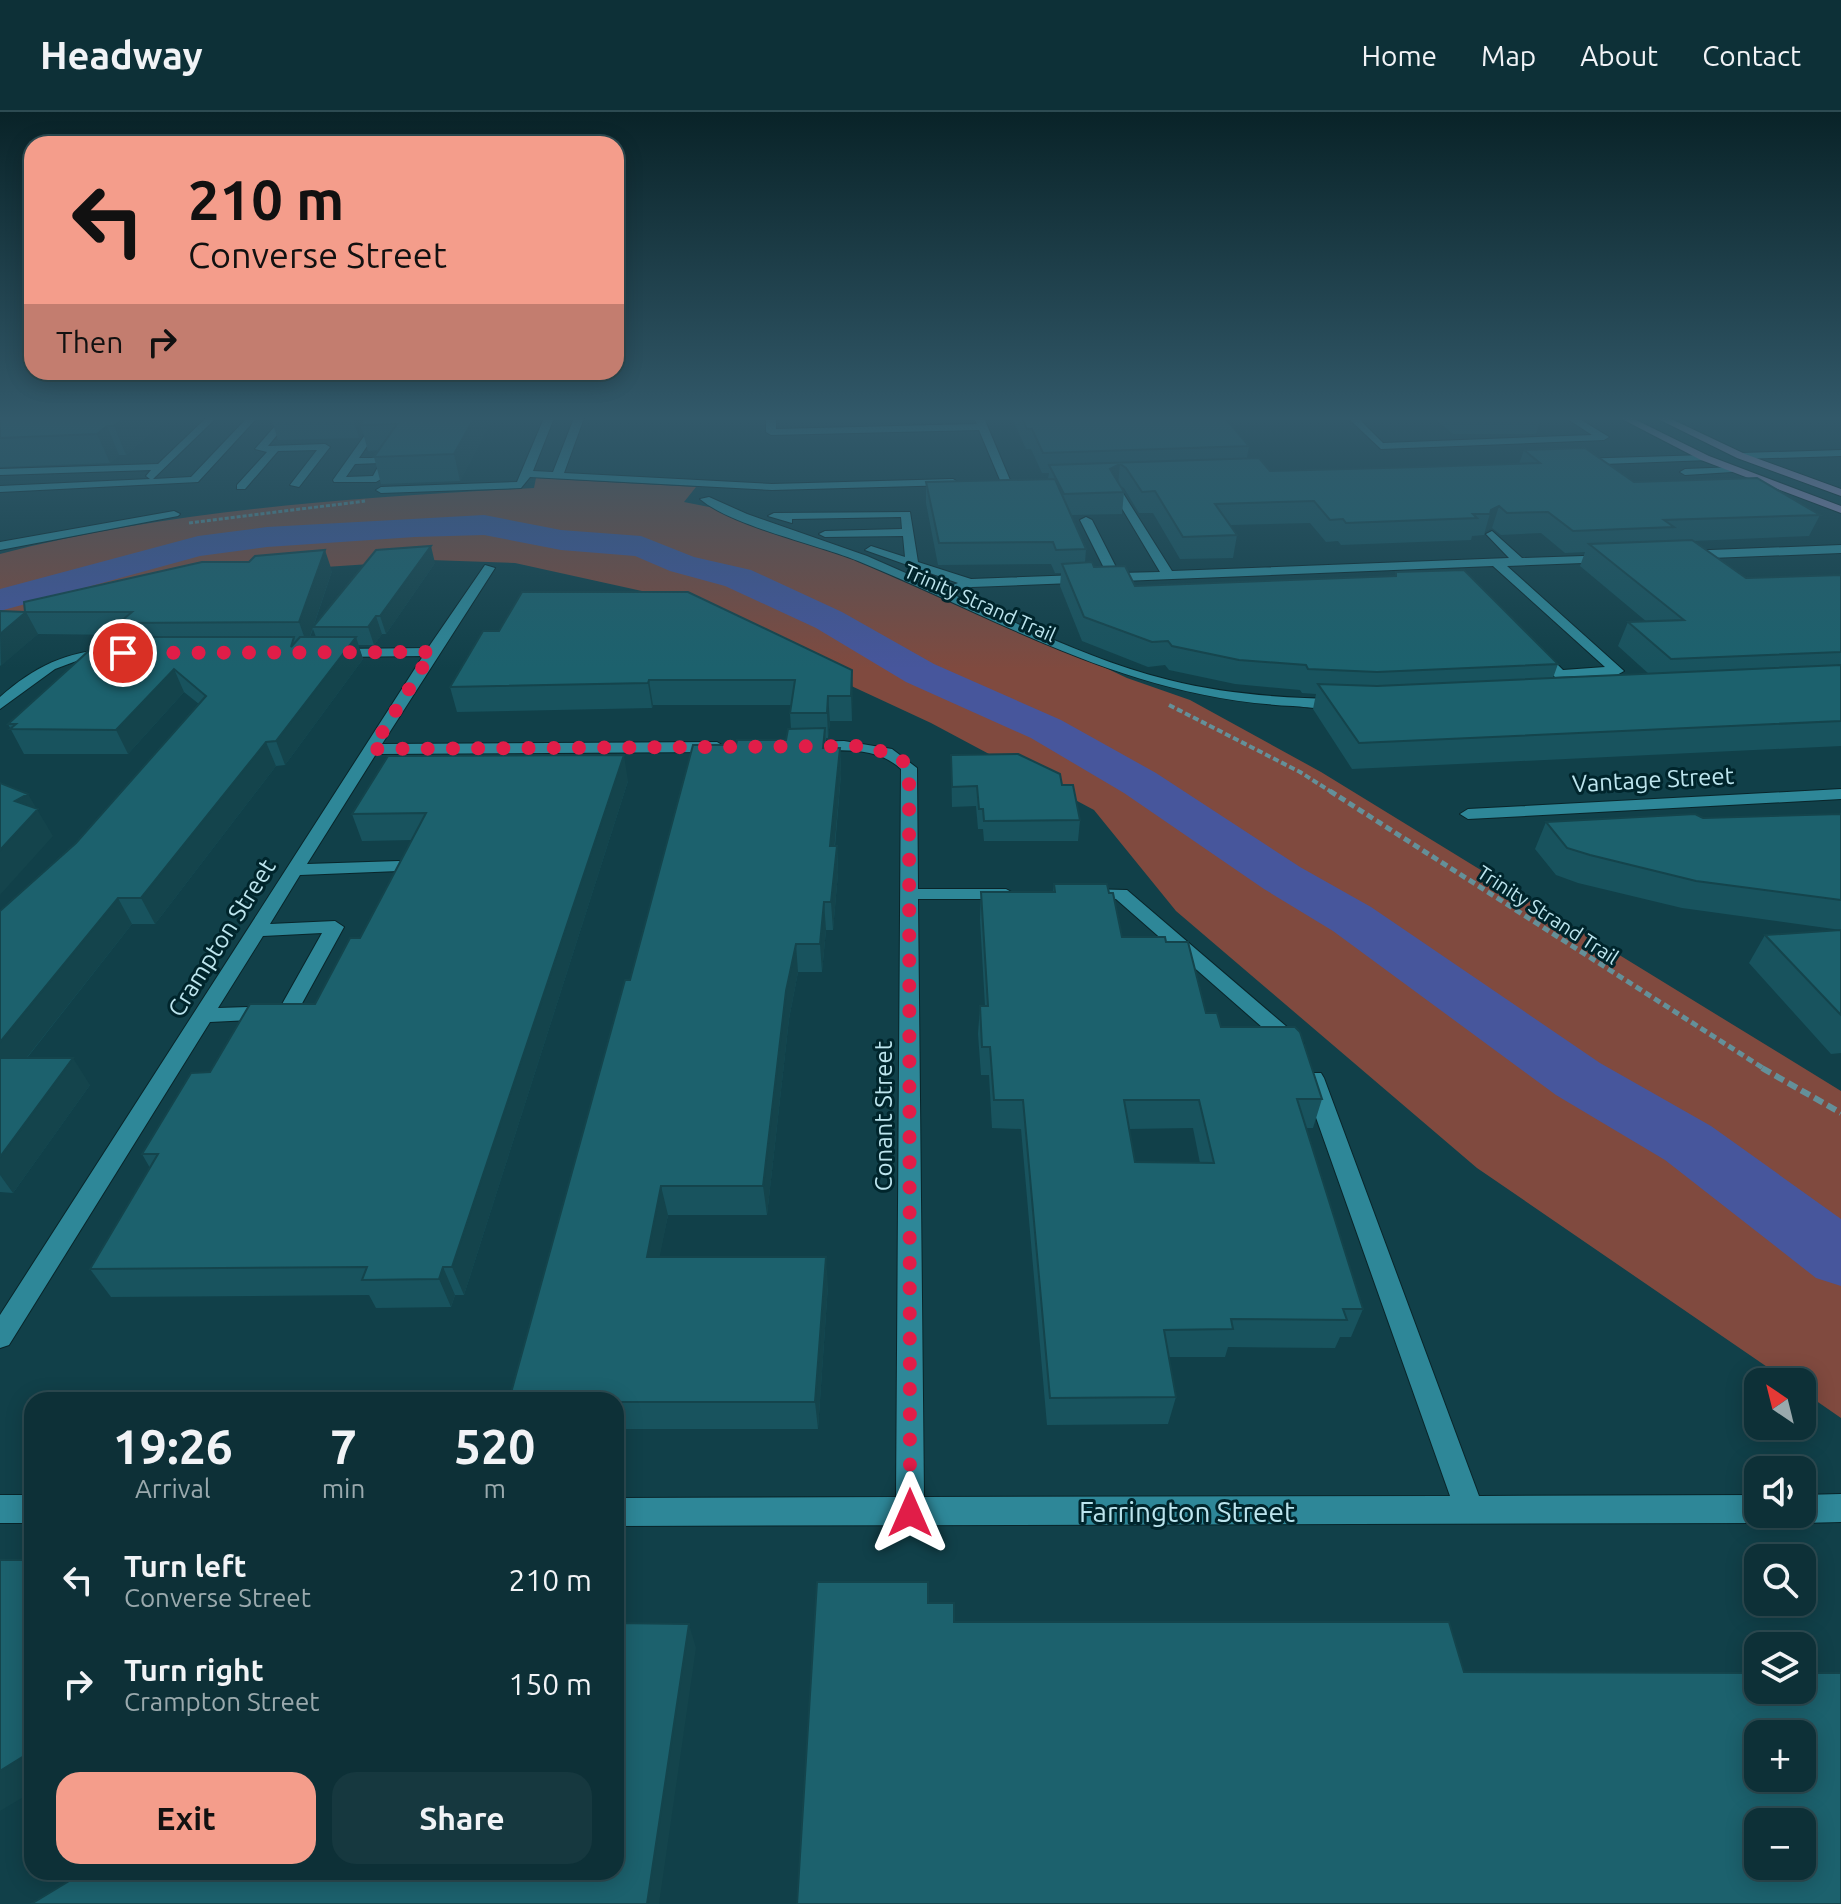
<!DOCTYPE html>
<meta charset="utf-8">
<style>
:root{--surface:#0d3037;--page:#16383f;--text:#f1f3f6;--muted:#9aa9ad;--line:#2d4b52;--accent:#f49d8b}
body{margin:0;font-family:Ubuntu,sans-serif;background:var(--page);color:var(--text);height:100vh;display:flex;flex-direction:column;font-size:30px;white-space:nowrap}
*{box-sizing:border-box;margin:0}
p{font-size:26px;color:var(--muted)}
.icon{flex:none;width:44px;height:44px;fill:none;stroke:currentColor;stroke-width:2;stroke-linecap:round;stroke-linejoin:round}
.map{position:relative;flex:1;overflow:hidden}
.sheet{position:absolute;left:24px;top:1280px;width:600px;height:488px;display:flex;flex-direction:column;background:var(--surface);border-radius:24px;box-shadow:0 4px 20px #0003,0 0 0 2px var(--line)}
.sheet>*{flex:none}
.banner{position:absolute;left:24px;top:24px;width:600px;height:244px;border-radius:24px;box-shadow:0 4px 20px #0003,0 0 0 2px var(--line);background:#f49d8b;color:#111;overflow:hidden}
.needle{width:52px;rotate:325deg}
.tools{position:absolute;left:1744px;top:1256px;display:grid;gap:16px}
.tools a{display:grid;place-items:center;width:72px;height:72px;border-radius:16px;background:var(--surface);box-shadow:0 4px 20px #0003,0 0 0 2px var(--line);font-size:40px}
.pin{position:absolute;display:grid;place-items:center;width:68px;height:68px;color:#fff;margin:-34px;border:4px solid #fff;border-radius:50%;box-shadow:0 2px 8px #0007}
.me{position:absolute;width:88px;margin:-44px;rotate:0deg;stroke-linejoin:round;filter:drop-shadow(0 0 6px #0008)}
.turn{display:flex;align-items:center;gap:28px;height:168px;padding:0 32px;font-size:36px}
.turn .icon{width:104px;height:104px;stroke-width:2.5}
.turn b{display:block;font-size:56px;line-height:68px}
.then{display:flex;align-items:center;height:76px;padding:0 32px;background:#0003;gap:16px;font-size:30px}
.eta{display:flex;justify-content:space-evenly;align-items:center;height:136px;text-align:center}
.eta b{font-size:48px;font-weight:700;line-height:56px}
.button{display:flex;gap:16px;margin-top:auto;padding:16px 32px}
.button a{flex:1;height:92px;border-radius:24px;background:var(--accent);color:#111;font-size:32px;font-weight:700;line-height:92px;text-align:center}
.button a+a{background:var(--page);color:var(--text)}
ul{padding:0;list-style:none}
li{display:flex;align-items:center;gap:24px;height:104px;padding:0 32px}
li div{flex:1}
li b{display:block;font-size:30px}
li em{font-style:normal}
header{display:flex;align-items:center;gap:48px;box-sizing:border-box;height:112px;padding:0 40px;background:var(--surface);border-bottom:2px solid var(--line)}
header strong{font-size:38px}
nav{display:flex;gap:44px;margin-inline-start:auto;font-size:28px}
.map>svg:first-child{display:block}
.green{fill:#804a3f}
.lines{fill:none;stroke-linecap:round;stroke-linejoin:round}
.river{fill:#47569c;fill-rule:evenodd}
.minor-casing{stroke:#09252a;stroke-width:2}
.major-casing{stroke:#09252a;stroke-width:2}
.path-far3{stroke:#649099;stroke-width:3;stroke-dasharray:4 2;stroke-linecap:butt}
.path-far2{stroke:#649099;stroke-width:4;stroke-dasharray:6 3;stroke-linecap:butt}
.path-far1{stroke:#649099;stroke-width:5;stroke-dasharray:7 4;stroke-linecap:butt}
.path{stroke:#649099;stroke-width:6;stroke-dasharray:10 5;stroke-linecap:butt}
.minor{fill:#2e8798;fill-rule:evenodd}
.major{fill:#988bbb;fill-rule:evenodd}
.wall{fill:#18535e;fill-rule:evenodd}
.shaded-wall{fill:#14444c}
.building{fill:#1c616d;stroke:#14444c;stroke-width:2;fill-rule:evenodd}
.route{stroke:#e11d48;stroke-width:14;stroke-dasharray:0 25.2}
.labels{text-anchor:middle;stroke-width:6;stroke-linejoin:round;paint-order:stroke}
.far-street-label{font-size:20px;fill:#bde5ee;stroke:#00252c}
.street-label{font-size:24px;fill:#bde5ee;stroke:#00252c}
.near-street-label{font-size:28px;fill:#bde5ee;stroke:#00252c}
</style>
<header>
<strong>Headway</strong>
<nav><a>Home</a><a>Map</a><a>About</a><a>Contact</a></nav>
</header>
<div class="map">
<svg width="1841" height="1792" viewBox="0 0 1841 1792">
<rect width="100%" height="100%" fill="#114049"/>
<path class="green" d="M 536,366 L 696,375 L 684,390 L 744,402 L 877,448 L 1127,566 L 1190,588 L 1321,660 L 1841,979 L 1841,1306 L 1802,1279 L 1802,1270 L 1789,1270 L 1477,1056 L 1176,799 L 1094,698 L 931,611 L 651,481 L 515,451 L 430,448 L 249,460 L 0,516 L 0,442 C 174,397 355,386 534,376 Z"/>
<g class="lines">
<path class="river" d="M 484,403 L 561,418 L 641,424 L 694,445 L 751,458 L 842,500 L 934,552 L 1061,608 L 1156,661 L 1300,755 L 1371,795 L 1600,951 L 1711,1014 L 1841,1107 L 1841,1174 L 1816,1166 L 1665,1048 L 1556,983 L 1333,819 L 1264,777 L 1124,681 L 1031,626 L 906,570 L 816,516 L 725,474 L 670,459 L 635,444 L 561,438 L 484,423 L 415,425 L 267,435 L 200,444 L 0,499 L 0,477 L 198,424 L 267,415 Z"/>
<defs>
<path id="minor" d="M 206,306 L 216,306 L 153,367 L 191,365 L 247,306 L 257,306 L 198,370 L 0,380 L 0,374 L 150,367 L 146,364 L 151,358 L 0,363 L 0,357 L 158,352 Z
M 282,306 L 291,306 L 268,334 L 325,332 L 330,335 L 299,375 L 290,373 L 317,338 L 278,339 L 245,377 L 237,377 L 237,373 L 267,340 L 255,337 Z
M 377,306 L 386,306 L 359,346 L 391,346 L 381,367 L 376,370 L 334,370 L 333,368 ZM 380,351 L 373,364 L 346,365 L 355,352 Z
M 544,306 L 554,306 L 533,359 L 553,360 L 574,306 L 584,306 L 564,361 L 772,372 L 953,367 L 958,370 L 953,373 L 772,378 L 530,365 L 521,376 L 381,381 L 376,378 L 381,375 L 517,370 Z
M 766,306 L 776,306 L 776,317 L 977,312 L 974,306 L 984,306 L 1010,368 L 1005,371 L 1000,368 L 979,318 L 771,323 L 766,320 Z
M 1348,306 L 1358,306 L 1383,331 L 1592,323 L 1566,306 L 1578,306 L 1609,325 L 1604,328 L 1381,337 Z
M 1841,338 L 1841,344 L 1741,347 L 1736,344 L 1741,341 Z
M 1705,343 L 1710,346 L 1709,348 L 1577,353 L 1572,350 L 1577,347 Z
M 1736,355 L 1737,357 L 1732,360 L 1685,363 L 1680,360 L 1685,357 Z
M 1116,375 L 1121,378 L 1172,459 L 1509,446 L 1486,422 L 1492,419 L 1522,446 L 1613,443 L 1615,446 L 1609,450 L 1507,454 L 1624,559 L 1617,563 L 1555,565 L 1533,544 L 1533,538 L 1543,538 L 1563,558 L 1605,555 L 1493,454 L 972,475 L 952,482 C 1023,514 1093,549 1169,568 C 1224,582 1282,586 1339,587 L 1346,591 C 1335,600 1308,595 1293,594 C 1127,586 1006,510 858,449 C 816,432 732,414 700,387 L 709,385 L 747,402 L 867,444 L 942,477 L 958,471 L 865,438 L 871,434 L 905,445 L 903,424 L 825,425 L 819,422 L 825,419 L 902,417 L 901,405 L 792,407 L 792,411 L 768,404 L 774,401 L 910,400 L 918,450 L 971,467 L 1107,462 L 1080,408 L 1086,405 L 1092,408 L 1119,461 L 1160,460 L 1111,378 Z
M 174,399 L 180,402 L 178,404 L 0,438 L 0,430 Z
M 1841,433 L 1841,441 L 1685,447 L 1679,443 L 1685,439 Z
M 485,453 L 495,456 L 382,632 L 717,630 L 725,635 L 717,640 L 376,642 L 307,752 L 399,749 L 408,754 L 399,759 L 300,763 L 270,812 L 335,809 L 344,815 L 294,906 L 210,910 L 9,1233 L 0,1236 L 0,1203 L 423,544 L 336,545 L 329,541 L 336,537 L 428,536 ZM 322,821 L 281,894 L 218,896 L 263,824 Z
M 112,537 L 119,541 L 117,544 L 79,548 L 55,557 L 0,597 L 0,585 C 34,555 66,539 112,537 Z
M 844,629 L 892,637 L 917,656 L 918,777 L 1006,777 L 1015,782 L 1006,787 L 918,787 L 924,1385 L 1450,1384 L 1302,966 L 1305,961 L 1321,961 L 1324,966 L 1479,1384 L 1758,1383 L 1758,1402 L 1770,1402 L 1768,1407 L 1758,1411 L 616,1414 L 616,1386 L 896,1385 L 901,657 C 874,632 835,639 801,640 L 793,635 L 801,630 Z
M 1841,677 L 1841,687 L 1468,707 L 1460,702 L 1468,697 Z
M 1086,777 L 1127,778 L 1301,927 L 1304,932 L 1301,937 L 1287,937 L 1116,787 L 1080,786 L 1077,782 L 1080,778 Z
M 1841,1382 L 1841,1410 L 1802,1411 L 1792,1407 L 1790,1402 L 1802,1402 L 1802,1383 Z
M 0,1383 L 32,1383 L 32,1411 L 0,1411 Z"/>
<path id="major" d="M 1620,306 L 1632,306 L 1709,344 L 1841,394 L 1841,401 L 1701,348 Z
M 1656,306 L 1669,306 L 1745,342 L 1841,377 L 1841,384 L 1737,346 Z"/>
</defs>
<use href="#minor" class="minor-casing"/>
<use href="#major" class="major-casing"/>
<path class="path-far3" d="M 189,411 L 365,389"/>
<path class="path-far2" d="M 1169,593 L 1300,660 L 1333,681"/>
<path class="path-far1" d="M 1330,679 L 1766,958"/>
<path class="path" d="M 1762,956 L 1841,1001"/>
<use href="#minor" class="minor"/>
<use href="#major" class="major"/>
</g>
<path class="wall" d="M 0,306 L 162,311 L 126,343 L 119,343 L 110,351 L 0,355 Z
M 271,306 L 493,306 L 460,369 L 381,372 L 374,345 L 378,338 L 368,339 L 363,321 L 359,326 L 278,328 Z
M 1012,306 L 1225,306 L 1249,334 L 1247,346 L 1270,359 L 1519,352 L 1524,338 L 1634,370 L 1820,403 L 1809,424 L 1693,429 L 1746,466 L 1841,463 L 1841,634 L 1352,657 L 1313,597 L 1316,582 L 1302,581 L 1300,578 L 1235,572 L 1169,558 L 1165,553 L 1148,555 L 1082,529 L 1060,474 L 1061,461 L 1055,461 L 1051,452 L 938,453 L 926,391 L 926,370 L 1048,367 L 1049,361 L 1042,361 L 1031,337 L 1026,337 ZM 1120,374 L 1124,376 L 1139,401 L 1153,401 L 1180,447 L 1233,446 L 1237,423 L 1230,413 L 1310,411 L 1326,430 L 1338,429 L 1341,433 L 1471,428 L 1472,424 L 1484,423 L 1485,419 L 1492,416 L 1501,423 L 1541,421 L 1565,441 L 1585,440 L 1580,454 L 1647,510 L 1628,510 L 1618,534 L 1649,562 L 1553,566 L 1558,552 L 1396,460 L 1395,464 L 1135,474 L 1085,451 L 1086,437 L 1071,403 L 1122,402 L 1124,380 Z
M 1434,306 L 1541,306 L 1536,322 L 1453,322 Z
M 435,451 L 386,522 L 382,522 L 374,533 L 358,533 L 363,547 L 285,653 L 276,654 L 155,812 L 132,812 L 27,946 L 90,973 L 13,1081 L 0,1080 L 0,799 L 76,731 L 199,592 L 184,580 L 128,642 L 24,642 L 8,612 L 126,525 L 125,523 L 38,522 L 0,554 L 0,499 L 25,500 L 332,459 L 314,513 ZM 313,517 L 316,525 L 310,525 Z
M 852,558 L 852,609 L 830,609 L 828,626 L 826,626 L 826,636 L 840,636 L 841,662 L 835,734 L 837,734 L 838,761 L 833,818 L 826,818 L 822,860 L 798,860 L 789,907 L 767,1103 L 668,1103 L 659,1145 L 828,1173 L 818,1317 L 616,1317 L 630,868 L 736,633 L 786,628 L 791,617 L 790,601 L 791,593 L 653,593 L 652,596 L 457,600 L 450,575 Z
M 951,643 L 1062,673 L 1080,708 L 1078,729 L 984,729 L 983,717 L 978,717 L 976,694 L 952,695 Z
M 628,669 L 464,1183 L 455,1183 L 451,1195 L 376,1196 L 369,1183 L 111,1185 L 90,1157 L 150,1056 L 142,1042 L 210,960 L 315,892 L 360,826 L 412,728 L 362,729 L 352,702 Z
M 1841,702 L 1841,818 L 1682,796 L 1578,771 L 1556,763 L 1535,737 L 1546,710 Z
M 1054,772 L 1122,825 L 1166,830 L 1206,901 L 1221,915 L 1322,987 L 1313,1016 L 1306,1016 L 1363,1197 L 1351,1225 L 1340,1225 L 1335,1236 L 1228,1235 L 1225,1245 L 1169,1245 L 1176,1285 L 1168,1312 L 1047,1313 L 1021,1017 L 992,1016 L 989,963 L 981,963 L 978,922 L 980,894 L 985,894 L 980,808 L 981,780 L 1053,780 ZM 1193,1016 L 1200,1051 L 1135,1050 L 1129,1017 Z
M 1841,818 L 1841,941 L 1831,942 L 1749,851 L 1765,823 Z"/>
<path class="shaded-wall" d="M 124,306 L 160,306 L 162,311 L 126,343 L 114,314 Z
M 353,306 L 373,306 L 360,313 L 363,321 L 359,326 Z
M 474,306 L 493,306 L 460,369 L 454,342 Z
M 107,314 L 119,343 L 110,351 L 97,322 Z
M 1120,352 L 1118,372 L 1110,357 Z
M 1499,394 L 1492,416 L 1485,419 L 1491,398 Z
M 431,434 L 435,451 L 386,522 L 380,504 Z
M 325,438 L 332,459 L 307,533 L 299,510 Z
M 26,500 L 38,522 L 1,554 L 0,522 Z
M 376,504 L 382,522 L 374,533 L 368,515 Z
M 356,525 L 363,547 L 285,653 L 276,629 Z
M 174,557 L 184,580 L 128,642 L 116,618 Z
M 852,558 L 853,583 L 852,609 L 851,584 Z
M 649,568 L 653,593 L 652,596 L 648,571 Z
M 828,584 L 830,609 L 828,626 L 827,601 Z
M 825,616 L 826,642 L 823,636 Z
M 266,630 L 276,654 L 155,812 L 141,786 Z
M 840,636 L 841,662 L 832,761 L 830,734 Z
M 624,643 L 628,669 L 464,1183 L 452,1155 Z
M 28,682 L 53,724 L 0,783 L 0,738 L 15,689 Z
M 837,734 L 838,761 L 833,818 L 831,790 Z
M 118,786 L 132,812 L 6,972 L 0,963 L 0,930 Z
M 824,790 L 826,818 L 822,860 L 820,832 Z
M 796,832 L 798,860 L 789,907 L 767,1103 L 763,1074 L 786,879 Z
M 73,946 L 90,973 L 13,1081 L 0,1063 L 0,1045 Z
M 661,1074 L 668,1103 L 654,1173 L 647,1145 Z
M 826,1145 L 828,1173 L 818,1317 L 815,1290 Z
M 443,1155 L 455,1183 L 451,1195 L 439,1167 Z
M 689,1512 L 696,1536 L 659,1792 L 647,1792 Z
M 32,1639 L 32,1680 L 0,1699 L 0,1659 Z"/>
<path class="building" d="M 0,306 L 124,306 L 114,314 L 107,314 L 97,322 L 0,326 Z
M 365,306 L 474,306 L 454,342 L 374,345 L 397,312 L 360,313 Z
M 1022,306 L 1225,306 L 1249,334 L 1043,341 L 1032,317 L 1027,317 Z
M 1585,336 L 1634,370 L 1757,366 L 1820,403 L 1664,408 L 1674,415 L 1573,419 L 1548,400 L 1507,401 L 1499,394 L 1491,398 L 1490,402 L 1473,402 L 1477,406 L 1346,411 L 1343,407 L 1330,408 L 1314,389 L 1215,392 L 1237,423 L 1183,425 L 1155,379 L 1142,380 L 1126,356 L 1120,352 L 1110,357 L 1124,380 L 1064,382 L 1049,353 L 1259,346 L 1270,359 L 1421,355 L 1540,351 L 1524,338 Z
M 1055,367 L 1086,437 L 1056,438 L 1053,430 L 939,431 L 926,370 Z
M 1692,428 L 1746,466 L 1841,463 L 1841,540 L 1671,547 L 1628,510 L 1684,508 L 1589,432 Z
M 431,434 L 380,504 L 376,504 L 368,515 L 313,515 L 376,438 Z
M 325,438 L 299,510 L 119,511 L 132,500 L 26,500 L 0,522 L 0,499 L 25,500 L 24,490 L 202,450 L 249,450 L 255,444 Z
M 1092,450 L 1094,455 L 1125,454 L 1135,474 L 1396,464 L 1396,460 L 1464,458 L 1558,552 L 1377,560 L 1308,557 L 1306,553 L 1239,548 L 1172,534 L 1168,529 L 1152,530 L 1084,505 L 1062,452 Z
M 522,480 L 688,480 L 852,558 L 851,584 L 828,584 L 827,601 L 790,601 L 795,568 L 649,568 L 648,571 L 450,575 L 483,519 L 499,519 Z
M 104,525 L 294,525 L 291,535 L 300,525 L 356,525 L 276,629 L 266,630 L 141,786 L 118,786 L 0,930 L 0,799 L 76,731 L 206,584 L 174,557 L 116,618 L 10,617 L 16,612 L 8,612 Z
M 1841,553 L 1841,609 L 1359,631 L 1318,572 L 1377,574 Z
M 825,616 L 823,636 L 840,636 L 830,734 L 837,734 L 831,790 L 824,790 L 820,832 L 796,832 L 786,879 L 763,1074 L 661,1074 L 647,1145 L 826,1145 L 815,1290 L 616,1290 L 616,1288 L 509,1288 L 625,868 L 630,868 L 693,633 L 736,633 L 737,628 L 786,628 L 788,617 Z
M 1018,642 L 1060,662 L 1062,673 L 1073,673 L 1080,708 L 984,709 L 983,697 L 979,697 L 977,674 L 952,675 L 951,643 Z
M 624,643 L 452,1155 L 443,1155 L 439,1167 L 362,1168 L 367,1155 L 90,1157 L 158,1042 L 142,1042 L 191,961 L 210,960 L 250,892 L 315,892 L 350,826 L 360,826 L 426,701 L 352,702 L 388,644 Z
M 0,671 L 28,682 L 15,689 L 38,697 L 0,738 Z
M 1695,702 L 1703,706 L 1841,702 L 1841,788 L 1696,769 L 1590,743 L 1567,736 L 1546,710 Z
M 1054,772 L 1107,772 L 1109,781 L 1113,781 L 1122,825 L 1165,825 L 1166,830 L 1188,830 L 1206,901 L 1217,901 L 1221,915 L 1295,915 L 1300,920 L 1322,987 L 1297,987 L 1363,1197 L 1343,1197 L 1347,1208 L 1231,1207 L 1233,1217 L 1164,1218 L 1176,1285 L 1050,1286 L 1023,988 L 994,988 L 990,935 L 982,935 L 980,894 L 988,894 L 981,780 L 1055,780 ZM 1124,988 L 1199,988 L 1214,1051 L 1135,1050 Z
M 1841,818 L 1841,903 L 1765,823 Z
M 0,946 L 73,946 L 0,1045 Z
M 0,1448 L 32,1448 L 32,1639 L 0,1659 Z
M 817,1470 L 928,1470 L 928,1491 L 954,1491 L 954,1510 L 1449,1510 L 1464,1560 L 1758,1561 L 1758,1578 L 1802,1578 L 1802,1561 L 1841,1561 L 1841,1792 L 797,1792 ZM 1758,1622 L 1802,1622 L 1802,1666 L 1758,1666 ZM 1758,1710 L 1802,1710 L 1802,1754 L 1758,1754 Z
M 616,1511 L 689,1512 L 647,1792 L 31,1792 L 84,1760 L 616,1760 Z"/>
<linearGradient id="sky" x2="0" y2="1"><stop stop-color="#092328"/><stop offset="0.55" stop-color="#32596a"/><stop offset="1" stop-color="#32596a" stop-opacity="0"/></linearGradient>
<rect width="1841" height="557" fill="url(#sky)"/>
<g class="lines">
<path class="route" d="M 123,541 L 432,540 L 372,637 L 866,634 L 900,646 L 909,656 L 910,1401"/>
</g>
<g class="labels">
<g class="far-street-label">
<text transform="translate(980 491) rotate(24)" y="7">Trinity Strand Trail</text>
<text transform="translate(1548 803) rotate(33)" y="7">Trinity Strand Trail</text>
</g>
<g class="street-label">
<text transform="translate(1653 668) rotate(-3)" y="8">Vantage Street</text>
<text transform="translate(222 826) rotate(-58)" y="8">Crampton Street</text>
<text transform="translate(884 1004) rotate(-90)" y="8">Conant Street</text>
</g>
<g class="near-street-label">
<text x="1187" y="1410">Farrington Street</text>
</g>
</g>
</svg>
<div class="tools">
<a><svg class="needle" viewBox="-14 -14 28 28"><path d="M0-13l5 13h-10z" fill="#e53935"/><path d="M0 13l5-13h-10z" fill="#9aa9ad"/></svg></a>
<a><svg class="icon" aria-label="sound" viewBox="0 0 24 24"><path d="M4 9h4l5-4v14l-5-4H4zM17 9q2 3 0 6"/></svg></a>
<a><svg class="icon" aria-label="search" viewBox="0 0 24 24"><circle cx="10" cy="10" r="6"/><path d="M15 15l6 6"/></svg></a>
<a><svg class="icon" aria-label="layers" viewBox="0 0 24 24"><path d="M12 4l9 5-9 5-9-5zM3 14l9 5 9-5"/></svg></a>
<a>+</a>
<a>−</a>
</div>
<div class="pin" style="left:123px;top:541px;background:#d93025"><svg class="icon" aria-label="arrive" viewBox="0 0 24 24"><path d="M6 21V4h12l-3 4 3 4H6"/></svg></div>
<svg class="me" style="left:910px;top:1401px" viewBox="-20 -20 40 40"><path d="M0-17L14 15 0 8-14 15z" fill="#e11d48" stroke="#fff" stroke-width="4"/></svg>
<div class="banner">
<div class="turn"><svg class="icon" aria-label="left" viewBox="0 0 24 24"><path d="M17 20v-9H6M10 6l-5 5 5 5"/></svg><div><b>210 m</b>Converse Street</div></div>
<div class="then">Then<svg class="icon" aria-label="right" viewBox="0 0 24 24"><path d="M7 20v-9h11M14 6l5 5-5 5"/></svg></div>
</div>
<section class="sheet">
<div class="eta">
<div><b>19:26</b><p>Arrival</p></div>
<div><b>7</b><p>min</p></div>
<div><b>520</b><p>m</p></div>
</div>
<ul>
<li><svg class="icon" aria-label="left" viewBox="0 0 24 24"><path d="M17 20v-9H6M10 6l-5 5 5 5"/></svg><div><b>Turn left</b><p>Converse Street</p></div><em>210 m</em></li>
<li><svg class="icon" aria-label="right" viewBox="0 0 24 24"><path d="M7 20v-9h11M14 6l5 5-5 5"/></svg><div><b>Turn right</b><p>Crampton Street</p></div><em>150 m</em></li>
</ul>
<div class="button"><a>Exit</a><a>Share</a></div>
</section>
</div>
